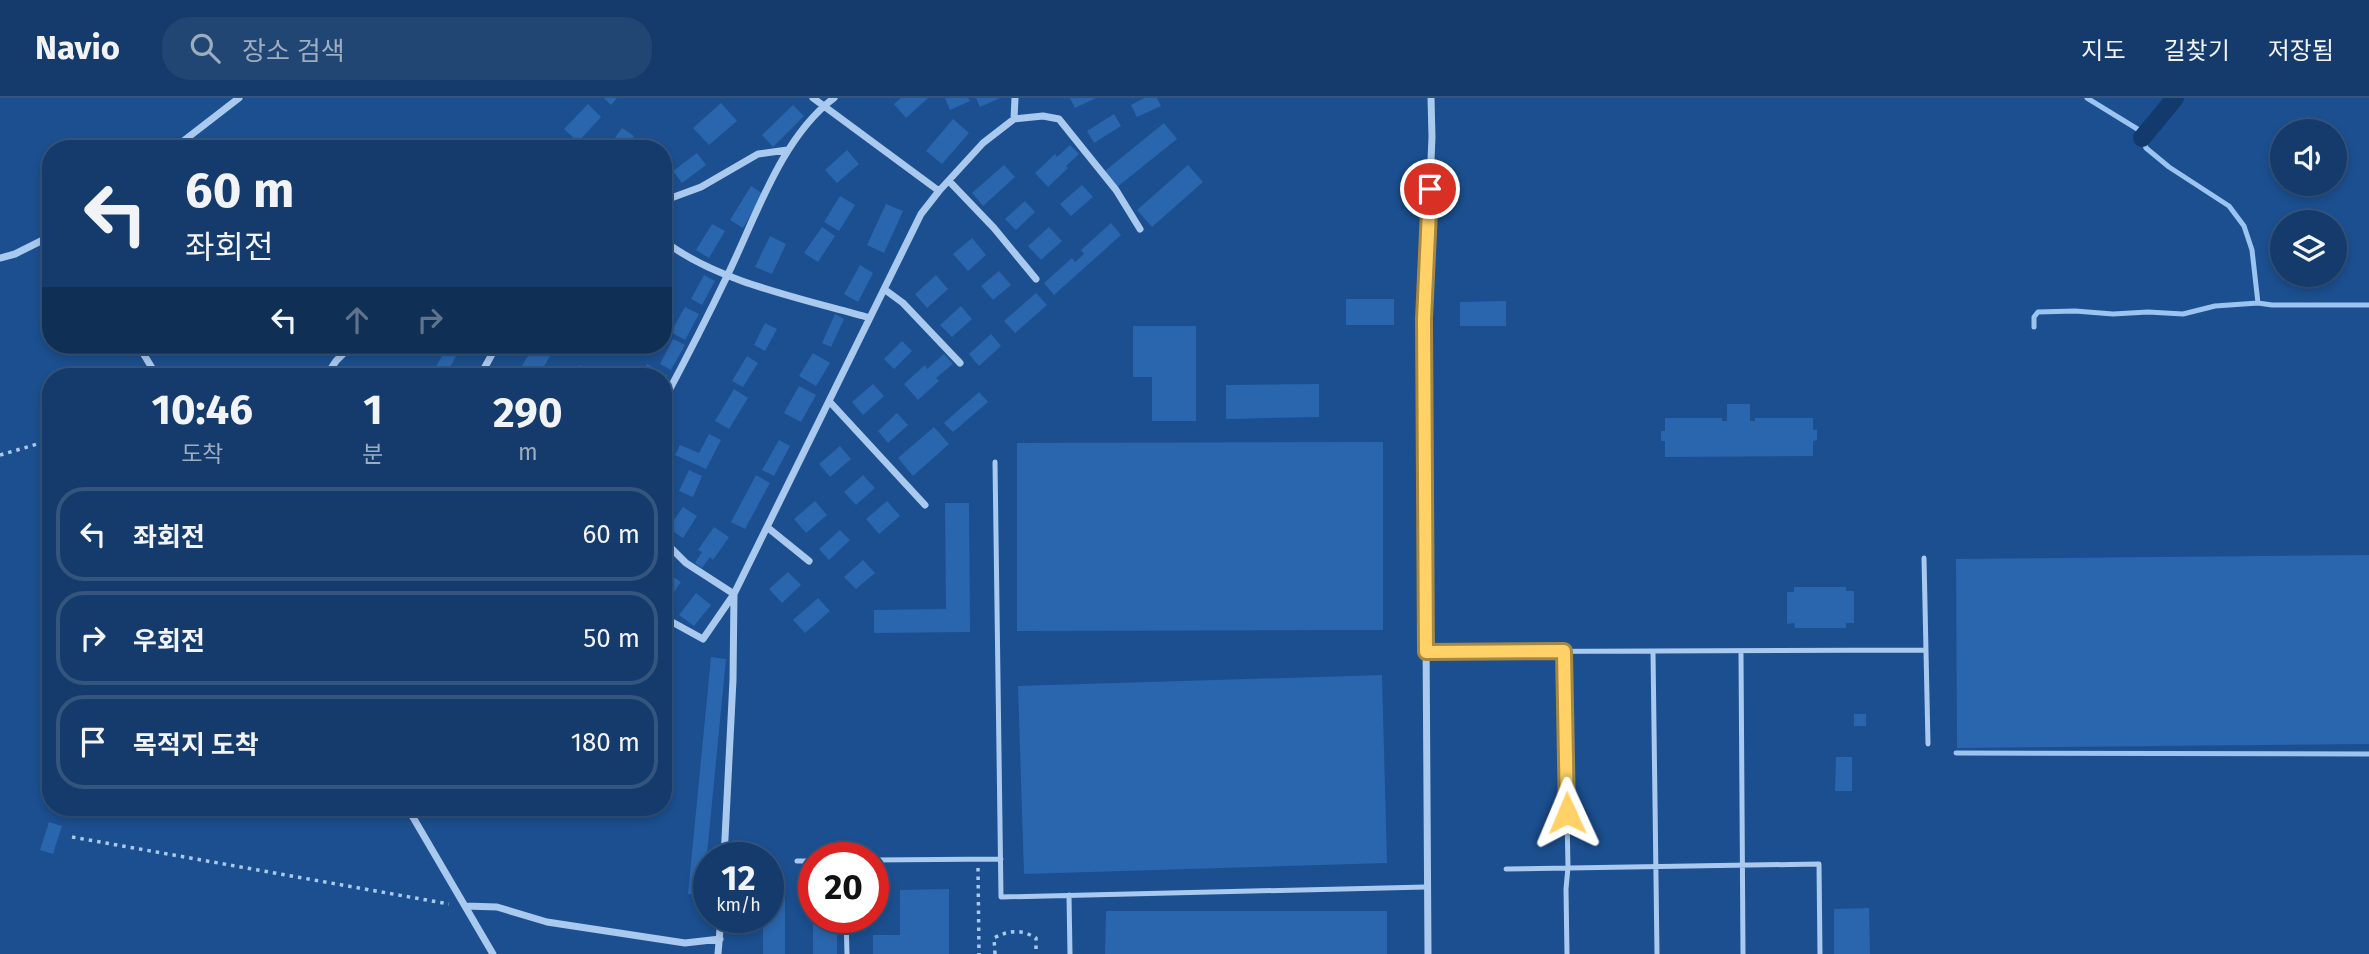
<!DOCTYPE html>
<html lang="ko">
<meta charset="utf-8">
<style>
:root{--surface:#143b6b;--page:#214673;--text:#f1f3f6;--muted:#9dadc1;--line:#33557e}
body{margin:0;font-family:"Fira Sans","Noto Sans KR",sans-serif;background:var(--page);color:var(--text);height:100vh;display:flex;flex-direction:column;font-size:26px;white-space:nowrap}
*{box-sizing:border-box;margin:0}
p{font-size:23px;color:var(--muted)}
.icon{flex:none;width:38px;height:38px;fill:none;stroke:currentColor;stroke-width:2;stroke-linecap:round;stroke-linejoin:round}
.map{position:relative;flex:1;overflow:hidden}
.panel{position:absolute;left:42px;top:270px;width:630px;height:448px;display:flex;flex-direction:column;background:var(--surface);border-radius:28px;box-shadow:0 4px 10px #0003,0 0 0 2px var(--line)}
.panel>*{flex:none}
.top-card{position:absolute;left:42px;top:42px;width:630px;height:214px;border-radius:28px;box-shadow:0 4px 10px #0003,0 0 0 2px var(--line);background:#143b6b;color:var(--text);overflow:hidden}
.fabs{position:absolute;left:2270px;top:21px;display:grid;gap:14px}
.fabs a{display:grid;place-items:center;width:77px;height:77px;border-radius:50%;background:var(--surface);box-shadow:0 4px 10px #0003,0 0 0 2px var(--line);font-size:35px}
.speed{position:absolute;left:693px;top:744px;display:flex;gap:14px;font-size:35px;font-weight:700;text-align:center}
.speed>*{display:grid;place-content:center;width:91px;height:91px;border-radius:50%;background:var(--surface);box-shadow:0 4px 10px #0003,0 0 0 2px var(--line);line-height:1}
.speed small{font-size:18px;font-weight:400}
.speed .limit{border:10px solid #d22;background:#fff;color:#111}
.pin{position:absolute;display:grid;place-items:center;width:60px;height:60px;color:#fff;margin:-30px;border:4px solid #fff;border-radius:50%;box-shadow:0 2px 7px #0007}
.me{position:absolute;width:77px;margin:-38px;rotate:359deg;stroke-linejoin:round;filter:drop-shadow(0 0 5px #0008)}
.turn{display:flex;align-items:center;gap:24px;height:147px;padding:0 28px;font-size:32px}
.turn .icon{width:91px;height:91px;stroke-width:2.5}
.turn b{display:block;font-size:49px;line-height:60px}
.lanes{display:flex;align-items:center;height:66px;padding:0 28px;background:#0003;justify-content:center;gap:35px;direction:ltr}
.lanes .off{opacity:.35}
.eta{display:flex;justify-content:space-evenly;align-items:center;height:119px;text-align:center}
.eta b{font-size:42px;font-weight:700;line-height:49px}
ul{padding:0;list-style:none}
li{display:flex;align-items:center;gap:21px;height:94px;margin:0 14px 10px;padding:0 14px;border:4px solid var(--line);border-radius:28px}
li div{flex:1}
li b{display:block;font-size:26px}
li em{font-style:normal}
header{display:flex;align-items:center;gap:42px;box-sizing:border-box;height:98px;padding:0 35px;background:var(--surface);border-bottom:2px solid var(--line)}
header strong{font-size:33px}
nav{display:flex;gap:38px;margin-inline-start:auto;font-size:24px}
.search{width:490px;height:63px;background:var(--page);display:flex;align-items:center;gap:18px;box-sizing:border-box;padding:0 24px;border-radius:28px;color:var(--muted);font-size:26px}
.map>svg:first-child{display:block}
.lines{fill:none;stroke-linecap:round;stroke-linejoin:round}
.stream{stroke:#9cc4f0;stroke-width:5}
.canal{stroke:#123a6d;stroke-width:18}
.building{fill:#2a66ad}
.path{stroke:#a9c9ee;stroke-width:3.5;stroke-dasharray:3.5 5;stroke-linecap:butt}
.service{stroke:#a9c9ee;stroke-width:5}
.minor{stroke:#a9c9ee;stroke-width:7}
.route-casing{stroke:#a68842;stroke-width:18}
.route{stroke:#ffd166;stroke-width:12}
</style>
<header>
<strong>Navio</strong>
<div class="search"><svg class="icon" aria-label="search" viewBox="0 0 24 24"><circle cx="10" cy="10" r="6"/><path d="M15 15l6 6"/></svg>장소 검색</div>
<nav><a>지도</a><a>길찾기</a><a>저장됨</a></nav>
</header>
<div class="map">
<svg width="2369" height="856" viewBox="0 0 2369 856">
<rect width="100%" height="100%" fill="#1b4f8f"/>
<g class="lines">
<path class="stream" d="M 2087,0 L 2139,32 L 2146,50 L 2169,69 L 2229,108 L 2244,128 L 2252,152 L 2258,205 L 2272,207 L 2369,207
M 2034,229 L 2034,219 L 2038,214 L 2075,213 L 2113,216 L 2148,214 L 2183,216 L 2215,208 L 2258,205
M 1956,655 L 2369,656"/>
<path class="canal" d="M 2142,40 L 2175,0"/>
</g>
<path class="building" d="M 604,0 L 617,0 L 611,7 Z
M 901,0 L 928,0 L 906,20 L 894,6 Z
M 945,0 L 968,0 L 970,3 L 950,12 Z
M 976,0 L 1000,0 L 980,9 Z
M 1070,0 L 1096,0 L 1075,10 Z
M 1144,0 L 1157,0 L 1161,8 L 1137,19 L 1131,7 Z
M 721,5 L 737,23 L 709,47 L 693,30 Z
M 588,6 L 601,19 L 578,44 L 564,31 Z
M 793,7 L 804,18 L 773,49 L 762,37 Z
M 1114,16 L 1121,28 L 1094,45 L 1087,33 Z
M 953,21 L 969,35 L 942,66 L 926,53 Z
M 1164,25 L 1177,41 L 1117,89 L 1105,73 Z
M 622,30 L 634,38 L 626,51 L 607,51 Z
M 1070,47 L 1079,56 L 1066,68 L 1068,70 L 1048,89 L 1035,75 L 1055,56 L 1057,59 Z
M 847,52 L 859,66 L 837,85 L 825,72 Z
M 697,55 L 706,67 L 682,85 L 673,73 Z
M 1004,67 L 1015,79 L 983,108 L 972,95 Z
M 1188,67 L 1203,84 L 1152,129 L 1137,112 Z
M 667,74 L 674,93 L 663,96 L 663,75 Z
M 1082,87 L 1093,99 L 1071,118 L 1060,106 Z
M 751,88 L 763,96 L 743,130 L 730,122 Z
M 840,98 L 855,107 L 839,133 L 824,124 Z
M 1025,103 L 1035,114 L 1016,132 L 1005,121 Z
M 886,106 L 903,113 L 884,155 L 867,147 Z
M 1111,125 L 1121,137 L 1054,197 L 1044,185 L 1072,160 L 1075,164 L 1084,156 L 1081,152 Z
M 712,126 L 725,133 L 709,160 L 696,152 Z
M 822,129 L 835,138 L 818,164 L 804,155 Z
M 1049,129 L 1062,143 L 1041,162 L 1028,148 Z
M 770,138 L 786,146 L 772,176 L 755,169 Z
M 972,140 L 986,157 L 968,173 L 953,156 Z
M 860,167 L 873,175 L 858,204 L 844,196 Z
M 999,173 L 1011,187 L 993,202 L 981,188 Z
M 704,177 L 715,183 L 702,207 L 691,201 Z
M 936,177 L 948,191 L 927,210 L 915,196 Z
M 1036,195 L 1047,207 L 1015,235 L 1004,223 Z
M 1346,201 L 1394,201 L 1394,227 L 1346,227 Z
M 1506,203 L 1506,228 L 1460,228 L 1460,204 Z
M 961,208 L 972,221 L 952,239 L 940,227 Z
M 685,209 L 699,216 L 685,242 L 671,234 Z
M 835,216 L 844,221 L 831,249 L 822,245 Z
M 765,225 L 777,231 L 765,253 L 754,247 Z
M 1133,228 L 1196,228 L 1196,323 L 1152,323 L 1152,279 L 1133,279 Z
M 991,236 L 1001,248 L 979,268 L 969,256 Z
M 673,241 L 685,247 L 671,272 L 660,266 Z
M 902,243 L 912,253 L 894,271 L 884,261 Z
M 448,247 L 459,253 L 445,278 L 435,278 L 432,276 Z
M 534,247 L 557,247 L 538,278 L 522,268 Z
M 601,247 L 616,247 L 611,254 Z
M 813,255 L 830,265 L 816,288 L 799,278 Z
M 944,256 L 953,266 L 936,280 L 939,283 L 918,302 L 904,286 L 925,267 L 927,271 Z
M 747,258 L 758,265 L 743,289 L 732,283 Z
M 647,266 L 668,278 L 640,278 Z
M 580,267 L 596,278 L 572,278 Z
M 873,286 L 884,298 L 863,317 L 852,304 Z
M 1319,286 L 1319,319 L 1226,321 L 1226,287 Z
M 799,288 L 816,297 L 801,324 L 784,315 Z
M 734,291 L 748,300 L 729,331 L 715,323 Z
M 979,294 L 988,304 L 953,334 L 944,325 Z
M 1727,306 L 1750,306 L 1750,323 L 1755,323 L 1755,320 L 1813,320 L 1813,332 L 1817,332 L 1817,342 L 1813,343 L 1813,358 L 1665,359 L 1665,343 L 1661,343 L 1661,333 L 1665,333 L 1665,320 L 1722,320 L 1722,323 L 1727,323 Z
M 897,315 L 908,327 L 888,345 L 878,333 Z
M 934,329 L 949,346 L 913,378 L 898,360 Z
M 709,336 L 721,342 L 706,371 L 675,357 L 680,347 L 699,355 Z
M 779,342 L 790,348 L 774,378 L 762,372 Z
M 1383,344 L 1383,532 L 1017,533 L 1017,345 Z
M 840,348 L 851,361 L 830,379 L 819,366 Z
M 689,372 L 702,378 L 693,399 L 679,393 Z
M 756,377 L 770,385 L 745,431 L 731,424 Z
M 863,377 L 875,390 L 856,407 L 844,394 Z
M 815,403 L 827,417 L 806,435 L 794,421 Z
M 887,403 L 900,418 L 879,436 L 866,421 Z
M 945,405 L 969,405 L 970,534 L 874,535 L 874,512 L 946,511 Z
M 683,409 L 697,418 L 683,440 L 668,430 Z
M 714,429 L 729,439 L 713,462 L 710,459 L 702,470 L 695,465 L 702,454 L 698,452 Z
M 840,432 L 850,442 L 829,462 L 819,451 Z
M 2369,457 L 2369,646 L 1957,650 L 1956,461 Z
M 863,462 L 875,475 L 856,491 L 844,479 Z
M 788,474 L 801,487 L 782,505 L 769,491 Z
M 669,476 L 681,484 L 663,509 L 663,483 Z
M 1794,489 L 1846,489 L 1846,493 L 1854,493 L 1854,525 L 1846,525 L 1846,530 L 1795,530 L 1794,525 L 1787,526 L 1787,494 L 1794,494 Z
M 696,495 L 711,507 L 694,528 L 679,517 Z
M 818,500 L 830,513 L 805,535 L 793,522 Z
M 711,559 L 726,561 L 703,797 L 688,796 Z
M 1382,577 L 1387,765 L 1024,776 L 1018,588 Z
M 1854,616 L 1866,616 L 1866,628 L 1854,628 Z
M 1836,659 L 1852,659 L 1852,693 L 1835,693 Z
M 49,724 L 62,728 L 53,756 L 40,752 Z
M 949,791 L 949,856 L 873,856 L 873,837 L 900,837 L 900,792 Z
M 768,793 L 785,793 L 785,856 L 763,856 L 763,819 L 768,819 Z
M 1869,810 L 1870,856 L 1834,856 L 1834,811 Z
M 1106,813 L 1387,813 L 1387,856 L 1105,856 Z
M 813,819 L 837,819 L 837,856 L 813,856 Z"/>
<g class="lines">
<path class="path" d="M 0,357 L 51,342
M 72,739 L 449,806
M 978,770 L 979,856
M 995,856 L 994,840 C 1009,832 1021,831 1036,840 L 1036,856"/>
<path class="service" d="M 995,364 L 1001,799 L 1426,789
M 1924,460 L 1928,646
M 1564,553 L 1568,769 L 1566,791 L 1567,856
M 1653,553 L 1657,856
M 1426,554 L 1925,552
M 1741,554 L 1743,856
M 873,762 L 1001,761
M 797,763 L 814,763
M 1506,771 L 1819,766 L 1820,856
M 1069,797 L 1070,856
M 846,819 L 847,856"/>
<path class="minor" d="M 1014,21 L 1015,0
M 556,48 L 558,51
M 173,51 L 239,0
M 949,83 L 994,130 L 1036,181
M 939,93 L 983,45 L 1014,21 L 1043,18 L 1059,21 L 1116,92 L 1140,131
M 663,103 L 701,89 L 758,56 L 787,52
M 663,142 C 716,184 804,201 870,220
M 0,160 L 15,156 L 51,138
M 884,191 L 903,205 L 960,265
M 138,247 L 157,278
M 326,278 L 336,263 L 352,247
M 480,278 L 497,247
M 829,303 L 925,407
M 663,304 C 686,261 708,218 729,174 C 757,116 782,39 834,0
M 767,429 L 809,463
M 667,446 L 686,465 L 734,496 L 733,582 L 724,760
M 663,519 L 703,541 L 734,496 L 921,116 L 939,93 L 813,0
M 407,709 L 493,856
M 465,808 L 497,809 L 547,824 L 685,845 L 720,841
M 718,856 L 721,819
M 1428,856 L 1424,221 L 1432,39 L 1431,0"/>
</g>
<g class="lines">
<defs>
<path id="route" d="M 1430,91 L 1424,221 L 1426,554 L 1564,553 L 1567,715"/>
</defs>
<use href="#route" class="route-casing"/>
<use href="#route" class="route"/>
</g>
</svg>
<div class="fabs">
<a><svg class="icon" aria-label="sound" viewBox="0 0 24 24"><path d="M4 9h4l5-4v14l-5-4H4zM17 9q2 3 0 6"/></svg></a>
<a><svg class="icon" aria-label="layers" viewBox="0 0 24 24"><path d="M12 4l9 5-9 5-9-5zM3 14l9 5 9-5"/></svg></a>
</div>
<div class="speed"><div>12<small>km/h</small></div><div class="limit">20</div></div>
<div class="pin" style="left:1430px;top:91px;background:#d93025"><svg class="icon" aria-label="arrive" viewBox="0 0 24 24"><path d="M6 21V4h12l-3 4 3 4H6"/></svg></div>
<svg class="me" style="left:1567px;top:715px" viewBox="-20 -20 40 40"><path d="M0-17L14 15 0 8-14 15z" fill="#ffd166" stroke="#fff" stroke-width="4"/></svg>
<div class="top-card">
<div class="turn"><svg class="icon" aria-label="left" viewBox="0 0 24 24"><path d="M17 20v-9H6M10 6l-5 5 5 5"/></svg><div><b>60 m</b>좌회전</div></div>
<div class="lanes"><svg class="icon" aria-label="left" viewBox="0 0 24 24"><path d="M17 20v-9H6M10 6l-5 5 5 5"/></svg><svg class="icon off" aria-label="ahead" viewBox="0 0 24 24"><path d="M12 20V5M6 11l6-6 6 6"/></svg><svg class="icon off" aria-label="right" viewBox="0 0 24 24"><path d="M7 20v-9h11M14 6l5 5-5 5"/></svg></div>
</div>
<section class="panel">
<div class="eta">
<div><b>10:46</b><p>도착</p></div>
<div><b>1</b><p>분</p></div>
<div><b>290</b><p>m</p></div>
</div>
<ul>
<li><svg class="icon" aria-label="left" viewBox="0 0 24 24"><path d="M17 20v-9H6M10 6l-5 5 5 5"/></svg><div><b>좌회전</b></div><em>60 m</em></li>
<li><svg class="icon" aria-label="right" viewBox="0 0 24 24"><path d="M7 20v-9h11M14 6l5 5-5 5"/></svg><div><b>우회전</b></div><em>50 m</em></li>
<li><svg class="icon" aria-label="arrive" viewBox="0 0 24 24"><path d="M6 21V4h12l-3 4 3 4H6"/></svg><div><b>목적지 도착</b></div><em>180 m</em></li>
</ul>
</section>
</div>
